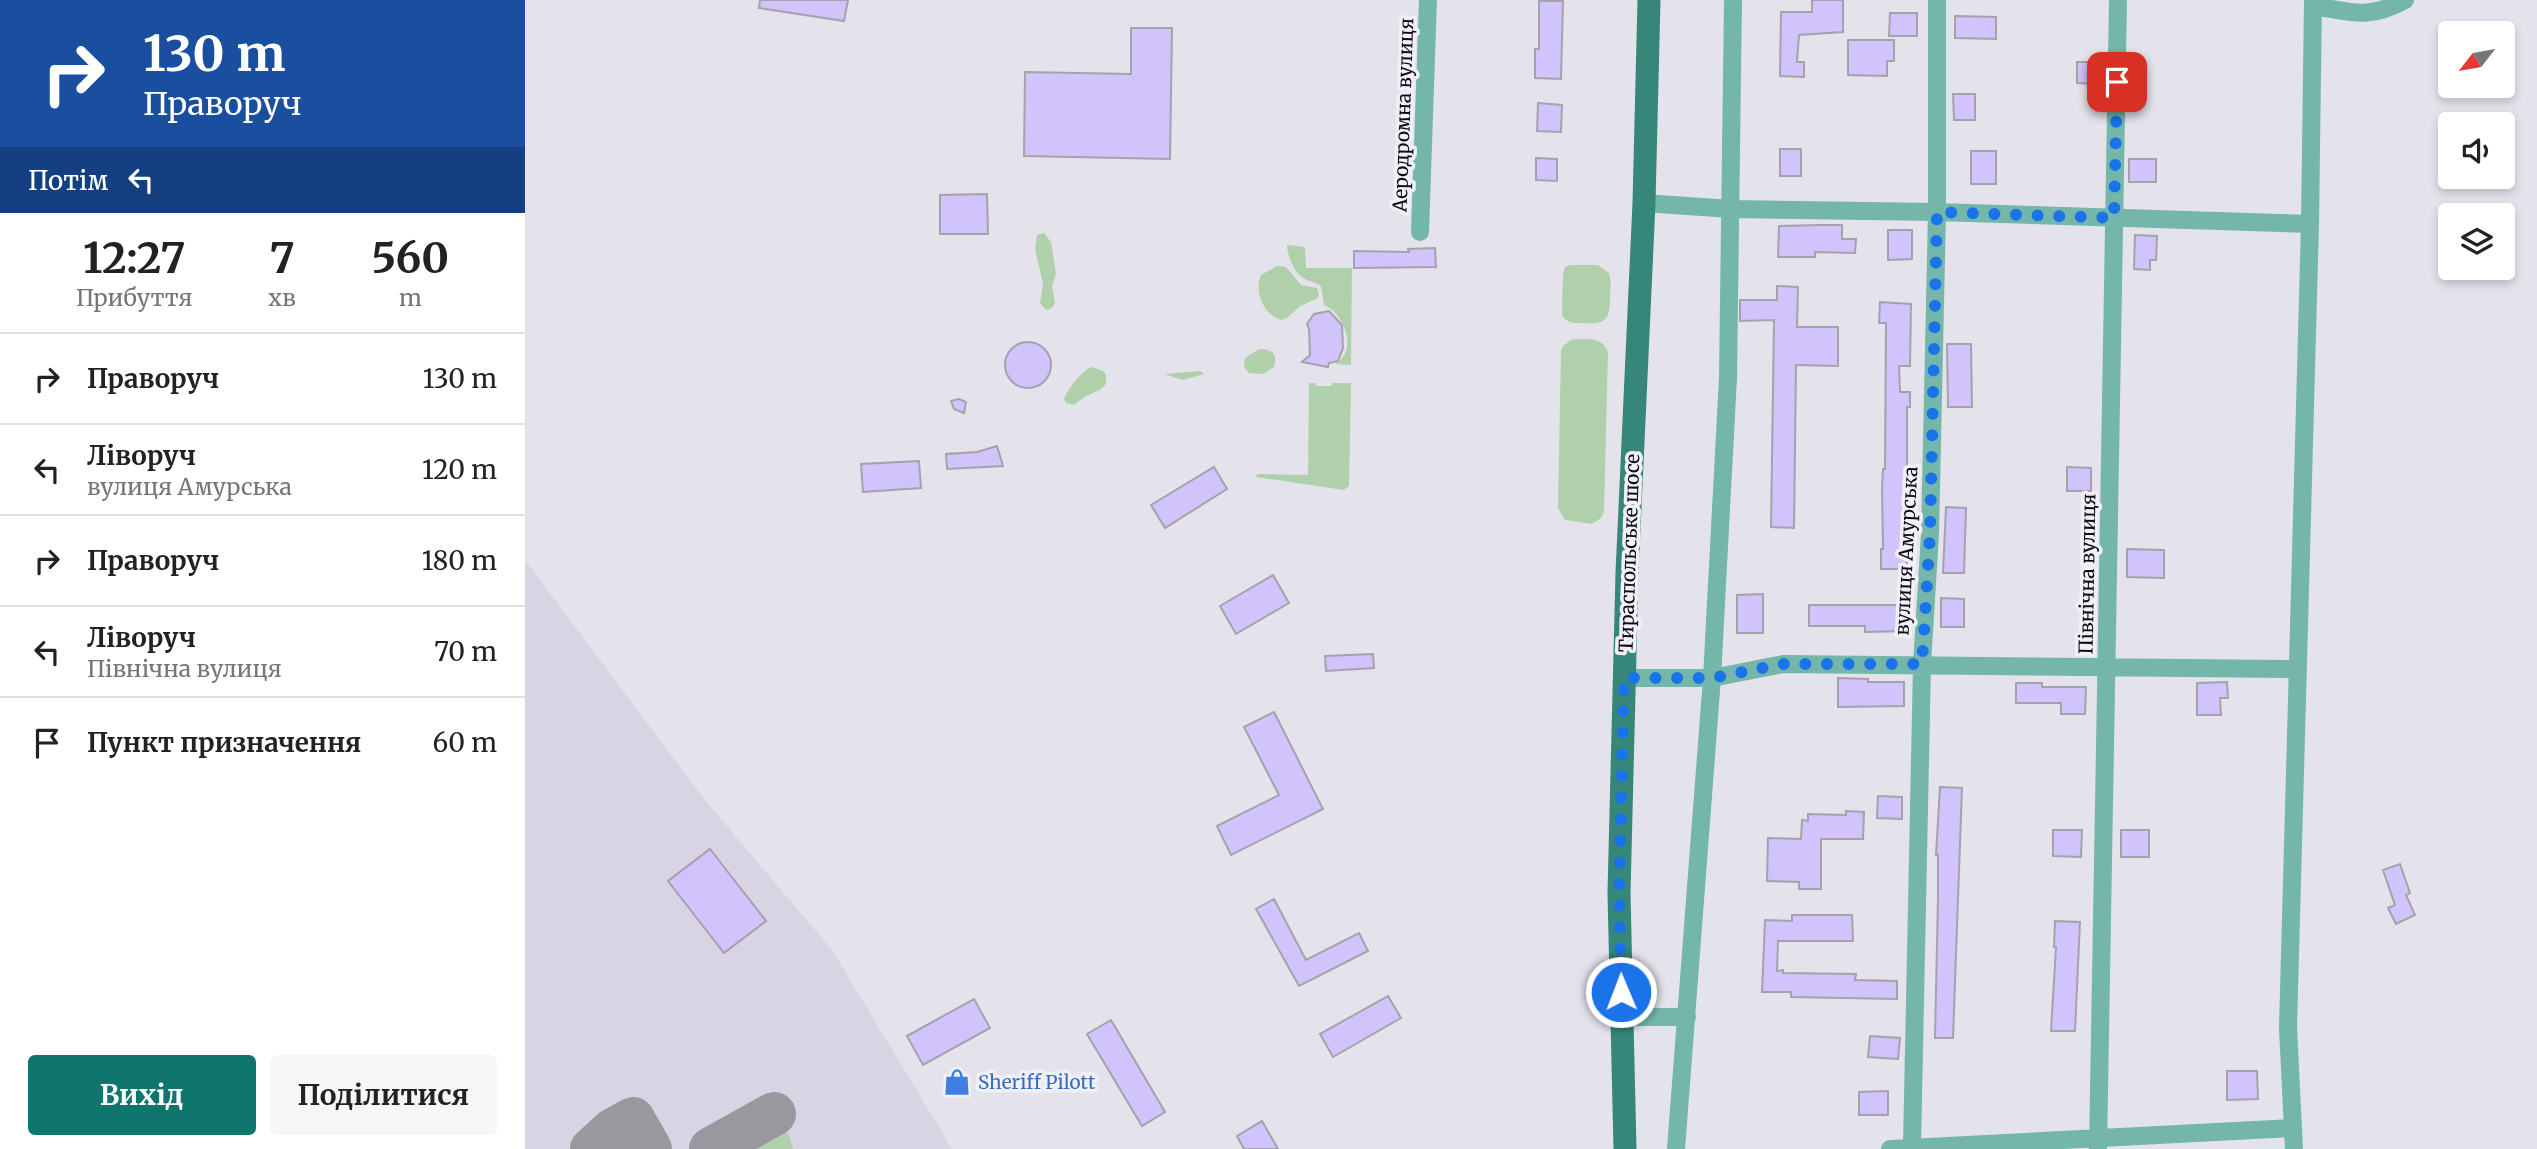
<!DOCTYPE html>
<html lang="uk">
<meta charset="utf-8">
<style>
:root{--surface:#fff;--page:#f6f6f6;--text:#222;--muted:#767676;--line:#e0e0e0;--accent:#0f766e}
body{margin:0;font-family:Merriweather,serif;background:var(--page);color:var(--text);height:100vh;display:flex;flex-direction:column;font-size:26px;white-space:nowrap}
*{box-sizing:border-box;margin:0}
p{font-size:23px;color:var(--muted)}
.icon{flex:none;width:38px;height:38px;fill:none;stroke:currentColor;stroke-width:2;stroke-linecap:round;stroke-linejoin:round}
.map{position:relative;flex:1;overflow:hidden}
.side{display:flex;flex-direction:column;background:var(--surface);width:525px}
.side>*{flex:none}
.top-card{background:#1a4fa0;color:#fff;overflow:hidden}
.needle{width:46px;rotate:239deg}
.tools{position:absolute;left:1913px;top:21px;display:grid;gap:14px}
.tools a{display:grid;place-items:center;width:77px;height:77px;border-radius:7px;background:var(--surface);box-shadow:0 4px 10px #0003;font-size:35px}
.pin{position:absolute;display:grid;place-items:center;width:60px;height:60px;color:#fff;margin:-30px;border-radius:14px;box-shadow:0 4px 10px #0006}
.me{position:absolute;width:77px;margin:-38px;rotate:359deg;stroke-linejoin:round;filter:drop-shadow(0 0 5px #0008)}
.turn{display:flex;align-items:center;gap:24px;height:147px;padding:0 28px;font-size:32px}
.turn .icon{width:91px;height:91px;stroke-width:2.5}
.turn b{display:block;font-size:49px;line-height:60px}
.then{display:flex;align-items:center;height:66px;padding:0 28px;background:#0003;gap:14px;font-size:26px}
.eta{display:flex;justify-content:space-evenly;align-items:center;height:119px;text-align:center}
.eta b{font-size:42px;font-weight:700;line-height:49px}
.button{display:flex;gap:14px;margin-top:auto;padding:14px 28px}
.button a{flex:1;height:80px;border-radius:7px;background:var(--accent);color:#fff;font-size:28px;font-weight:700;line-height:80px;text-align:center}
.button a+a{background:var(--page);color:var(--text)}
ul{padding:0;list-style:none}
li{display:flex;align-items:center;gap:21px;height:91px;padding:0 28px;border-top:2px solid var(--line)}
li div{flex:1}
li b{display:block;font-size:26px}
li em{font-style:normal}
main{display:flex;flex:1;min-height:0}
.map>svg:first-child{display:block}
.built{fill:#d8d4e4}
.green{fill:#b0d0ab}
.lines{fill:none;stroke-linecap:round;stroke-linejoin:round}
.taxiway{stroke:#9a989f;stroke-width:44}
.building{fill:#d1c3fb;stroke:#a4a2ab;stroke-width:2}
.minor{stroke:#74b7aa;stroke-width:18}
.major{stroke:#368679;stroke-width:23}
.route{stroke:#1a73e8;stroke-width:12;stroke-dasharray:0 21.6}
.labels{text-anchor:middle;stroke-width:7;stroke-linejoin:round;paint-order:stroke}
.street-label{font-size:19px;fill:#0c0c0f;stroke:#f1eff8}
.shop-label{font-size:19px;fill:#366cbe;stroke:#f1eff8;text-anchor:start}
</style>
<main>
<section class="side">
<div class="top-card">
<div class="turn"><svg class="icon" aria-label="right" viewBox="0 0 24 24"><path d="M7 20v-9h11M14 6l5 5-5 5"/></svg><div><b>130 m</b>Праворуч</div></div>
<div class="then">Потім<svg class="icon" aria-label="left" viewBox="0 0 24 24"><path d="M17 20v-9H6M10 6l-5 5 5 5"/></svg></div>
</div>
<div class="eta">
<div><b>12:27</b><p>Прибуття</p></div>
<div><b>7</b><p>хв</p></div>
<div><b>560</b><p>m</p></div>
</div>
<ul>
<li><svg class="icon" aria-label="right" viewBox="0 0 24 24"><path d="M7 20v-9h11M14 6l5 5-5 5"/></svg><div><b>Праворуч</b></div><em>130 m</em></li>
<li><svg class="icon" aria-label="left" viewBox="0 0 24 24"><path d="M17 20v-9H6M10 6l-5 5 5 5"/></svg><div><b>Ліворуч</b><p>вулиця Амурська</p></div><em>120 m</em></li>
<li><svg class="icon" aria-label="right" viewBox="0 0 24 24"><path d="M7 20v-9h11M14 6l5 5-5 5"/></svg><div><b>Праворуч</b></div><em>180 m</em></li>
<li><svg class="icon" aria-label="left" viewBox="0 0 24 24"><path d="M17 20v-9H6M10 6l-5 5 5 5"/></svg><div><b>Ліворуч</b><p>Північна вулиця</p></div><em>70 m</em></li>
<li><svg class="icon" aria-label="arrive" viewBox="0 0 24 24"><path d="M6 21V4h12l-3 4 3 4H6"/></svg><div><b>Пункт призначення</b></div><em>60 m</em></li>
</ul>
<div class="button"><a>Вихід</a><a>Поділитися</a></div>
</section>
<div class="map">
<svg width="2012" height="1149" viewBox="0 0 2012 1149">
<rect width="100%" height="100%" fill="#e4e2eb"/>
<path class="built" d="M 0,560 L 179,799 L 307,950 L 427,1149 L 0,1149 Z"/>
<path class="green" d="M 519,233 L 526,242 L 531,274 L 527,286 L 530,303 L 527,308 L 521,310 L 515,303 L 518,284 L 510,249 L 512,235 Z
M 762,245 L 780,247 L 781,268 L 827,268 L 826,365 L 810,364 C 834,351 819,313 799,305 L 796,286 C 790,282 786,282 780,279 C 770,275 762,255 762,245 Z
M 1045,265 L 1073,265 L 1084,273 C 1086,281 1086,288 1085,295 C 1085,319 1082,325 1057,323 C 1048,323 1043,323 1037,316 L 1038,274 L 1040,267 Z
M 752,266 L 761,267 L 776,285 L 792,288 L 794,294 L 793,298 L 775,306 L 762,318 L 756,320 C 738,314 729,292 736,275 Z
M 1046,340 C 1060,339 1077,336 1083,352 L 1079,511 L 1076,518 L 1067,524 L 1040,520 L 1033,508 L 1036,351 L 1038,346 Z
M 734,349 C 746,348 753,354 749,367 L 738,374 L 724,373 L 719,367 L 720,358 Z
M 567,367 L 578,371 L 581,375 L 581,384 L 575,390 L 559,397 L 549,405 L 541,403 L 539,399 C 543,389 557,370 567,367 Z
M 675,371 L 679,374 L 658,380 L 639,374 Z
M 784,383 L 790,383 L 791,386 L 806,386 L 807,383 L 826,383 L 824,486 L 819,490 L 731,477 L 732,474 L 783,475 Z
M 236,1132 L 263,1133 L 268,1149 L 221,1149 L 230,1135 Z"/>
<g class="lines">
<path class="taxiway" d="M 67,1149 L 88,1130 L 108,1119 L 125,1149
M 186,1149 L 249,1114"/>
</g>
<path class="building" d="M 235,0 L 323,0 L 319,21 L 234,8 Z
M 1287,0 L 1318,0 L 1318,32 L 1274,35 L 1272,62 L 1279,62 L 1279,77 L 1255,76 L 1256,12 L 1287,12 Z
M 1014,1 L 1038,1 L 1036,79 L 1010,78 L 1010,49 L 1014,49 Z
M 1365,13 L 1392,13 L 1392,36 L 1364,36 Z
M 1430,16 L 1471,17 L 1471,39 L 1430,38 Z
M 606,28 L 647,28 L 645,159 L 499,156 L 500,72 L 606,74 Z
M 1323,40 L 1369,40 L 1369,61 L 1362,61 L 1362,76 L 1323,75 Z
M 1552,62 L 1573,62 L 1573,84 L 1552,83 Z
M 1428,94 L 1450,94 L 1450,120 L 1429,120 Z
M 1013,103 L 1037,105 L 1036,132 L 1012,131 Z
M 1255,149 L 1276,149 L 1276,176 L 1255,176 Z
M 1446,151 L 1471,151 L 1471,184 L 1446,184 Z
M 1011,158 L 1032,159 L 1032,181 L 1011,180 Z
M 1604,159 L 1631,159 L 1631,182 L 1604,182 Z
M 462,194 L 463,234 L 415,234 L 415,195 Z
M 1295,225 L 1317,225 L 1317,239 L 1331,239 L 1330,253 L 1290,252 L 1290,257 L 1253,257 L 1254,226 Z
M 1363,230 L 1387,230 L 1387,259 L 1363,260 Z
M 1610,235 L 1632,236 L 1631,260 L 1625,260 L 1625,270 L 1609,269 Z
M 910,248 L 911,267 L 829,268 L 829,251 L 884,252 L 883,249 Z
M 1252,286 L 1273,287 L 1272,327 L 1313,327 L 1313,366 L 1271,365 L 1269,528 L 1246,527 L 1249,320 L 1215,321 L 1215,300 L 1252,300 Z
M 1355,302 L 1386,304 L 1385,366 L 1374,366 L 1375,392 L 1385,392 L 1385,407 L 1382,407 L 1382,569 L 1356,569 L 1356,549 L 1358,549 L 1357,489 L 1358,469 L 1360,469 L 1361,323 L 1354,323 Z
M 804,311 L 817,325 L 818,348 L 813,361 L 804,363 L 803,367 L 777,362 L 785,355 L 784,329 L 782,324 L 789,314 Z
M480 365a23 23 0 1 1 46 0a23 23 0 1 1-46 0Z
M 1422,344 L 1446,344 L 1447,407 L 1423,407 Z
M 434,399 L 441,402 L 439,413 L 429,409 L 426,401 Z
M 472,446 L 478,466 L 422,469 L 421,454 L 452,452 Z
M 394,461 L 396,488 L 338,492 L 336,464 Z
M 689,467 L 702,489 L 640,528 L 626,505 Z
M 1542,467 L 1566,468 L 1566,491 L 1542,491 Z
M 1421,507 L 1441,508 L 1439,573 L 1418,573 Z
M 1602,549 L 1639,550 L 1639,578 L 1602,577 Z
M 748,575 L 764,603 L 711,634 L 695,606 Z
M 1238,594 L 1238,633 L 1212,633 L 1212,595 Z
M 1416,598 L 1439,599 L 1439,627 L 1416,627 Z
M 1284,605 L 1384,605 L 1385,631 L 1340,632 L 1340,626 L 1284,626 Z
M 848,654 L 849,668 L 801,671 L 800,656 Z
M 1313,678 L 1343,679 L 1343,682 L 1379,682 L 1379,706 L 1313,707 Z
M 1702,682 L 1703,698 L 1695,698 L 1696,715 L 1672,715 L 1672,683 Z
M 1491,683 L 1517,683 L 1517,687 L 1561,687 L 1560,714 L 1536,714 L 1536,703 L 1491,703 Z
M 749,712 L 798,809 L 706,855 L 692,826 L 754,795 L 719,727 Z
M 1415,787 L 1437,788 L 1428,1038 L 1410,1038 L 1413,898 L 1413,855 L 1411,855 Z
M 1353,796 L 1377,797 L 1377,819 L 1352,818 Z
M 1321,811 L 1339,812 L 1338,839 L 1296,839 L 1296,889 L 1274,889 L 1274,882 L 1242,881 L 1243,838 L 1276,839 L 1277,820 L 1283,821 L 1283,814 L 1321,815 Z
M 1528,830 L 1557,830 L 1556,857 L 1528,856 Z
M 1596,830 L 1624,830 L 1624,857 L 1596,857 Z
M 185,849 L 241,921 L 199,953 L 143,881 Z
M 1875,864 L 1885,893 L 1881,895 L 1890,915 L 1871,924 L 1863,908 L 1870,905 L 1858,870 Z
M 749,899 L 781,960 L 834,933 L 843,951 L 774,986 L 731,909 Z
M 1267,915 L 1327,915 L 1328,941 L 1253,941 L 1252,971 L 1258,970 L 1258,973 L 1331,974 L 1330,980 L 1372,981 L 1372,999 L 1266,997 L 1266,992 L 1237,992 L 1240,920 L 1267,921 Z
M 1530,921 L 1555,922 L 1550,1031 L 1526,1031 L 1531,947 L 1529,947 Z
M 863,996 L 876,1018 L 808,1057 L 795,1034 Z
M 449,999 L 465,1028 L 398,1065 L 382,1036 Z
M 586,1020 L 640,1112 L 617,1126 L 562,1034 Z
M 1345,1036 L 1375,1038 L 1373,1059 L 1343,1057 Z
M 1702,1071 L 1732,1071 L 1733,1099 L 1702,1100 Z
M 1363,1091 L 1363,1115 L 1334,1115 L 1334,1092 Z
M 737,1121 L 753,1149 L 719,1149 L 712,1136 Z"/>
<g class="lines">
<path class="minor" d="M 1788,6 C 1827,12 1843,20 1880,0
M 1119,203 L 1206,209 L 1412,212 L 1785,224
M 895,232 L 903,0
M 1099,678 L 1187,678 L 1258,664 L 1772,669
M 1097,1017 L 1162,1017
M 1387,1146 L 1397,664 L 1405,534 L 1412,212 L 1412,0
M 1151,1149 L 1187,678 L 1203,378 L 1208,0
M 1365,1149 L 1767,1128
M 1573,1149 L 1593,0
M 1769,1149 L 1763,1028 L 1785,224 L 1788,0"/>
<path class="major" d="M 1100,1149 L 1094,893 L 1102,573 L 1119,203 L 1124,0"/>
</g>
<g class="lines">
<path class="route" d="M 1096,992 L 1094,893 L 1099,678 L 1187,678 L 1258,664 L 1397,664 L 1405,534 L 1412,212 L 1589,218 L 1592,82"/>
</g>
<defs>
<symbol id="shop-bare" viewBox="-9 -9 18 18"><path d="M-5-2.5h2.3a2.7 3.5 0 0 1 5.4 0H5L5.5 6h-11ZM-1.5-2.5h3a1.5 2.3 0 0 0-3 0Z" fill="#3f7fe0" stroke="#f1eff8" stroke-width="2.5" paint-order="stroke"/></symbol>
</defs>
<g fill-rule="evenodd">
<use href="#shop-bare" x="413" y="1063" width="38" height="38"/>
</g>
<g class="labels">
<g class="street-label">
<text transform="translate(878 115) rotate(-88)" y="7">Аеродромна вулиця</text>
<text transform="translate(1381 551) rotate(-87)" y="7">вулиця Амурська</text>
<text transform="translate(1104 553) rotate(-88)" y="7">Тираспольське шосе</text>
<text transform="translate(1562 574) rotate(-89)" y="7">Північна вулиця</text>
</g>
<g class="shop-label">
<text x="453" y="1089">Sheriff Pilott</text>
</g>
</g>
</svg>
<div class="tools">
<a><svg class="needle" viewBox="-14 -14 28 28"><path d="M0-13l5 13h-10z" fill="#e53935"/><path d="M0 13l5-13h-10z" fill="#767676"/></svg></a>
<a><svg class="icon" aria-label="sound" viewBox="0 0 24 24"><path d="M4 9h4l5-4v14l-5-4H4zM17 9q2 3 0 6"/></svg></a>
<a><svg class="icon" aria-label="layers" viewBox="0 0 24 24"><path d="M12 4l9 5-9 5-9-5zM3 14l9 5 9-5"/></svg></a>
</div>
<div class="pin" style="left:1592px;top:82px;background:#d93025"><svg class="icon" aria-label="arrive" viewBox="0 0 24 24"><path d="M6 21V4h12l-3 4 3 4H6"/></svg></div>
<svg class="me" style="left:1096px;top:992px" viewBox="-20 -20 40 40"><circle r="17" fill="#1a73e8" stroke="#fff" stroke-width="3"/><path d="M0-11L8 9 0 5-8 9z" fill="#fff"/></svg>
</div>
</main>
